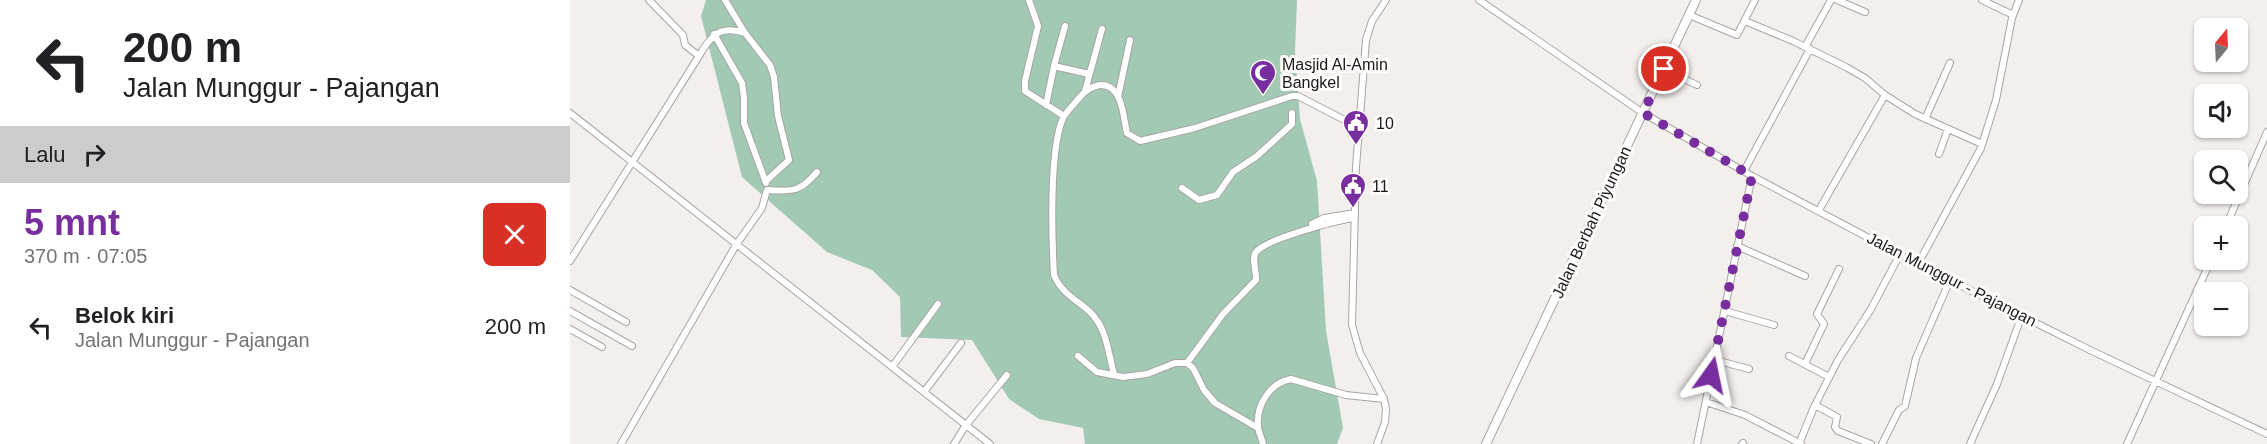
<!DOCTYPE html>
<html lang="id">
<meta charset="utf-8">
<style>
:root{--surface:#fff;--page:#f6f6f6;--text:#202124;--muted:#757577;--accent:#792ea0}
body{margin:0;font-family:Helvetica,sans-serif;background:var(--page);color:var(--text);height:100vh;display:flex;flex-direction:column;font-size:22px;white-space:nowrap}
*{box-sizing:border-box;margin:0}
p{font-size:20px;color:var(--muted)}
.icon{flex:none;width:33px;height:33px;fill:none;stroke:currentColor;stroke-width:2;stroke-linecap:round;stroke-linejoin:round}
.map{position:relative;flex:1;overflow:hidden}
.sheet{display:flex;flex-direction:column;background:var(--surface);width:570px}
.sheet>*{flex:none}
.banner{background:#fff;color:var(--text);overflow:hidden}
.needle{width:39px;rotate:18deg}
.controls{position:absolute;left:1624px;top:18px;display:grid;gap:12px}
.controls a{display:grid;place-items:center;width:54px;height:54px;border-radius:9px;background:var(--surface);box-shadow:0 2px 4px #0004;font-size:30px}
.pin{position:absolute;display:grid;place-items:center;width:51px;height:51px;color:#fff;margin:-26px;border:3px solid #fff;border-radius:50%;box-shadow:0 2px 6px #0007}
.me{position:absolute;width:66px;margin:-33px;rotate:12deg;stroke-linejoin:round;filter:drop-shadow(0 0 4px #0008)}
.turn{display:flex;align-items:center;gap:21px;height:126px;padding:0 24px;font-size:27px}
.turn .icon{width:78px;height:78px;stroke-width:2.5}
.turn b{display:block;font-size:42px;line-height:51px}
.then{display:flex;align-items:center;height:57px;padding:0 24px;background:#0003;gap:12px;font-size:22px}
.round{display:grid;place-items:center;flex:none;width:63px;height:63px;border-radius:9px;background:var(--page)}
.head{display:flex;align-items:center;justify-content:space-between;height:102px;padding:0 24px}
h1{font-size:36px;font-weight:600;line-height:45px;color:var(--accent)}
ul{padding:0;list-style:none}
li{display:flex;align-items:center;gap:18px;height:84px;padding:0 24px}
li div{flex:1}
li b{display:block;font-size:22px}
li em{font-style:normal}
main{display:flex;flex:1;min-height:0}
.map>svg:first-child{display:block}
.green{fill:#a1c9b3}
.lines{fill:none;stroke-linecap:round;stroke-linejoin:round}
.minor-casing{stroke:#a9a5a3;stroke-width:8}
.tertiary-casing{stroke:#a9a5a3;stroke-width:10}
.minor{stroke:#fff;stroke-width:6}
.tertiary{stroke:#fff;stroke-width:8}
.route{stroke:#792ea0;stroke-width:10;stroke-dasharray:0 18}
.labels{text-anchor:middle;stroke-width:6;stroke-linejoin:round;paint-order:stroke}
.poi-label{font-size:16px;fill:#1b1a19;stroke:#fffdfc;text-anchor:start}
.street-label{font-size:16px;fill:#1b1a19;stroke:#fffdfc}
</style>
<main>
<section class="sheet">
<div class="banner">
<div class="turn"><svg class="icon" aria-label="left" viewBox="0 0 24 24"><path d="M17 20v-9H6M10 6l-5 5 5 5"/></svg><div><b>200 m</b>Jalan Munggur - Pajangan</div></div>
<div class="then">Lalu<svg class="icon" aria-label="right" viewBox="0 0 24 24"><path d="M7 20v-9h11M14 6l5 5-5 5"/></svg></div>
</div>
<div class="head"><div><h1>5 mnt</h1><p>370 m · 07:05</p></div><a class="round" style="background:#d93025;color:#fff"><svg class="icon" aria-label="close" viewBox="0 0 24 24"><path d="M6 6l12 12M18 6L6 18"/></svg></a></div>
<ul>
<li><svg class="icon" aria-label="left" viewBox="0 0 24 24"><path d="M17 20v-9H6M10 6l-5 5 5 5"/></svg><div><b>Belok kiri</b><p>Jalan Munggur - Pajangan</p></div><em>200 m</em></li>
</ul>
</section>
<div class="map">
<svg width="1697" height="444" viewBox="0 0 1697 444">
<rect width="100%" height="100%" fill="#f3efed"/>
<path class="green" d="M 136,0 L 727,0 L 725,51 L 730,119 L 747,181 L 756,331 L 773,428 L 767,444 L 515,444 L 513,428 L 469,419 L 439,399 L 402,340 L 331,337 L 330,297 L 302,270 L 257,252 L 172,177 L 131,16 Z"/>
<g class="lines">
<defs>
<path id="minor" d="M 79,0 L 113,35 L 115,45 L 129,56 C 141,35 150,25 175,33
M 155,0 L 175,33 L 200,65 L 204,77 L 208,116 L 219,160 L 196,181
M 459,0 L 468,26 L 455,81 L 455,91 L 494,116
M 909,0 L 1073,113 L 1182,176 L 1348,264 L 1520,350 L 1697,434
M 1267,0 L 1295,12
M 1412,0 L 1443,15
M 1119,15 L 1167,35 L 1185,0
M 1175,21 L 1223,41 L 1276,67 L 1295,78 L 1315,95 L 1345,114 L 1412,144
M 144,34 L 172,83 L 174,98 L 174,123 L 196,183
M 1235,47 L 1261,0
M 484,66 L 519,74
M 1093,69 L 1127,85
M 515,91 L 532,29
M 548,97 L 560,40
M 476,105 L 484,66 L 495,26
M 0,113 L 420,444
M 1355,119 L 1380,63
M 1369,154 L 1378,129
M 1174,171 L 1240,49
M 612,188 L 629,200 L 647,195 L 663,172 L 687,156 L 722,124 L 722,113
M 1249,210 L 1315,95
M 742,224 L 754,218 L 785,213
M 1656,226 L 1697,132
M 1167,246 L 1235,276
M 0,261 L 129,56
M 1348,264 L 1411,148 L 1426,100 L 1442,18 L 1449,0
M 0,290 L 56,322
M 0,311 L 62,346
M 1155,311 L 1204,325
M 0,329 L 32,347
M 508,356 L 527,372 L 553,377 L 577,374 L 605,363 L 617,363 L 623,368 L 634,390 L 645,403 L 688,428
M 1219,356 L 1259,377
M 1145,360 L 1179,369
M 617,363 L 653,314 L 686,280 C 687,273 681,259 686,252 C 696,239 767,220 785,218
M 1235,364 L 1254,324 L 1247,314 L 1269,269
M 322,367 L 368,304
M 544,374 C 538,353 537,328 520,312 C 507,300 491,293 484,275 C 482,238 479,150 493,118 C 496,112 505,103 510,97 C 515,91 522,86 530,85 C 553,84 553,117 557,133 L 570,141 L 625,128 L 722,96 L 728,96 L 788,127
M 354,392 L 391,343
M 1136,402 L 1175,415 L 1231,444
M 1245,405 L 1267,417 L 1265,427 L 1268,431 L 1301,444
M 51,444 L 166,245 L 192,208 L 197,190 C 223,191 229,193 247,172
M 384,444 L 396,425 L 437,375
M 693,444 C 692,438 688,432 688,426 C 686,405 700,383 721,379 L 776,395 L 814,399
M 807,444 L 815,422 L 816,409 L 814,399 L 790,353 L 782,325 L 786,167 L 796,40 L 802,21 L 816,0
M 1127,444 L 1182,176
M 1172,444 L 1173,443
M 1229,444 L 1244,407 L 1268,360 L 1301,309 L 1330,254
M 1312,444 L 1329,410 L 1335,406 L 1346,358 L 1380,280
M 1400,444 L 1427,384 L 1452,315
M 1557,444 L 1641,260"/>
<path id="tertiary" d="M 916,444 L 1126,0"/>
</defs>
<use href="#minor" class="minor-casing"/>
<use href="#tertiary" class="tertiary-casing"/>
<use href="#minor" class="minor"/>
<use href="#tertiary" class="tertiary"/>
</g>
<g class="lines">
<path class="route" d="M 1094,69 L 1073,113 L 1182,176 L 1141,375"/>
</g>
<defs>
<symbol id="mosque-pin" viewBox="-11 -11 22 30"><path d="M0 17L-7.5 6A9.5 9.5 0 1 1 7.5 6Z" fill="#792ea0" stroke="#fffdfc"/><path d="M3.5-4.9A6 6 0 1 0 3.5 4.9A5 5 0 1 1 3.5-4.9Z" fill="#fff"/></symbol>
<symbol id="civic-pin" viewBox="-11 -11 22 30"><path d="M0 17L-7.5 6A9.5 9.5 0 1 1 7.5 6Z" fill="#792ea0" stroke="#fffdfc"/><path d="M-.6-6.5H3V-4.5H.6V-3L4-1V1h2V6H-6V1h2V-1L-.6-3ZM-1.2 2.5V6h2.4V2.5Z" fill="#fff"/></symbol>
</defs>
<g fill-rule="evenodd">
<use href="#mosque-pin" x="678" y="58" width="30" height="40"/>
<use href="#civic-pin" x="771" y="108" width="30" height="40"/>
<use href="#civic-pin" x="768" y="171" width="30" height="40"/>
</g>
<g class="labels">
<g class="poi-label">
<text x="712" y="70">Masjid Al-Amin<tspan x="712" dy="18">Bangkel</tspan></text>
<text x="806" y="129">10</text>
<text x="802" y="192">11</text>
</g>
<g class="street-label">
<text transform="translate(1021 222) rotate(-65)" y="6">Jalan Berbah Piyungan</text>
<text transform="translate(1382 279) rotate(27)" y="6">Jalan Munggur - Pajangan</text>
</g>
</g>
</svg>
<div class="controls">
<a><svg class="needle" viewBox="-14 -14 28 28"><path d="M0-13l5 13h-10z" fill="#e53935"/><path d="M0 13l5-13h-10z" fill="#757577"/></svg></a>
<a><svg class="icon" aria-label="sound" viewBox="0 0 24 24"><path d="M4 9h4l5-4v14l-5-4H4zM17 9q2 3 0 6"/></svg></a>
<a><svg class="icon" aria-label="search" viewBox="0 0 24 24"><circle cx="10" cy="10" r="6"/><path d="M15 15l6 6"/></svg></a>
<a>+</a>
<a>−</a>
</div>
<div class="pin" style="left:1094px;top:69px;background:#d93025"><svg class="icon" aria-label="arrive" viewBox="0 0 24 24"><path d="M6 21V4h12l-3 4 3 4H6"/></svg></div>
<svg class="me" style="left:1141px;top:375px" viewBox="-20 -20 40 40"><path d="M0-17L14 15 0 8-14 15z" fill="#792ea0" stroke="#fff" stroke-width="4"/></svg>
</div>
</main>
